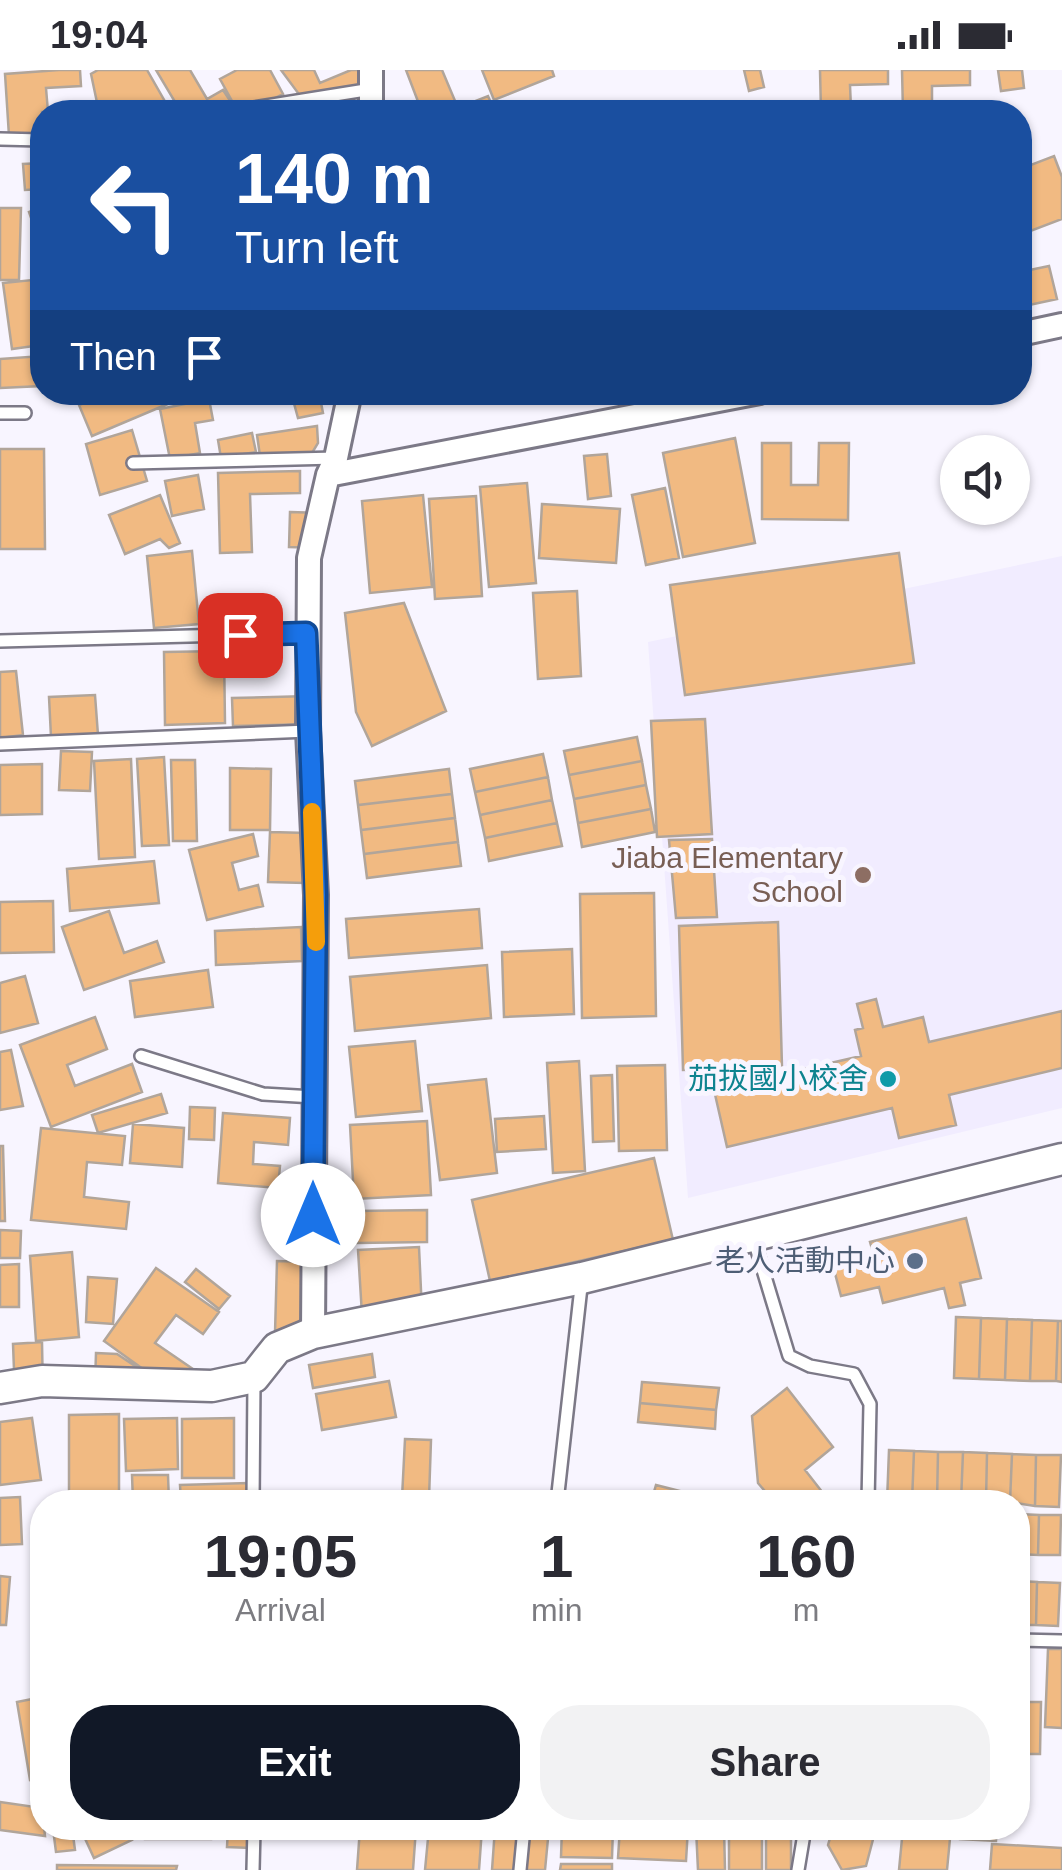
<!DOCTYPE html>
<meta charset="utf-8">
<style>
:root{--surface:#fff;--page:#f2f2f3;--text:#2b2b33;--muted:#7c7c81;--accent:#111827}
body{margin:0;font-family:Helvetica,"Noto Sans TC",sans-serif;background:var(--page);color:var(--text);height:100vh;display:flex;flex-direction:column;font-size:38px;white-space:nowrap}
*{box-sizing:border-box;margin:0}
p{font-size:32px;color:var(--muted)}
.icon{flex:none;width:55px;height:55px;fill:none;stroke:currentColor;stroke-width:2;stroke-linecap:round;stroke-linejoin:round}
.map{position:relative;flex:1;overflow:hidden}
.side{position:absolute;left:30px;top:1420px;width:1000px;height:350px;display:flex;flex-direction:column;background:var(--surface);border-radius:40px;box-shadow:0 2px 8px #0004}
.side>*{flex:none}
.guide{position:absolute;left:30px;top:30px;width:1002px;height:305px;border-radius:40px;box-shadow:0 2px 8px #0004;background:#1a4fa0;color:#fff;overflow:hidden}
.controls{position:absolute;left:940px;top:365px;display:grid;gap:20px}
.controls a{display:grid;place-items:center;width:90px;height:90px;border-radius:50%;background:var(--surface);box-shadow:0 2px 8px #0004;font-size:50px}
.pin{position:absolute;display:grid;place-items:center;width:85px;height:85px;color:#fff;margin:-42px;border-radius:20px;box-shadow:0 5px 15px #0006}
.me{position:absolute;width:110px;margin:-55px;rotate:0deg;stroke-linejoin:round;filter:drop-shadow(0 0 8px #0008)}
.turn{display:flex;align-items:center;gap:35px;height:210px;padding:0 40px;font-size:45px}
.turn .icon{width:130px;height:130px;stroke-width:2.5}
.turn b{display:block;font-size:70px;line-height:85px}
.then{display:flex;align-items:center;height:95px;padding:0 40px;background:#0003;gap:20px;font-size:38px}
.eta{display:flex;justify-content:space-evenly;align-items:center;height:170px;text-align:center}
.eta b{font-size:60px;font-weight:800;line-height:70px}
.cta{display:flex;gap:20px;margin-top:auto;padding:20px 40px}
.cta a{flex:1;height:115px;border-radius:40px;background:var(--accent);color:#fff;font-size:40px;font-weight:800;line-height:115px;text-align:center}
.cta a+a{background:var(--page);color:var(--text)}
.status{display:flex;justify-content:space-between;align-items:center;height:70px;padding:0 50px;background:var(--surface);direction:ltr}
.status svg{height:28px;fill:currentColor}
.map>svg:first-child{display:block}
.built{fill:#f1ecff}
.building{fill:#f1ba82;stroke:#b1a59a;stroke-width:2.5}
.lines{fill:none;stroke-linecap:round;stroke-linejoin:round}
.service-casing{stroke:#7c7987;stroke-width:16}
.minor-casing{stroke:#7c7987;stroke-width:28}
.tertiary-casing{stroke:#7c7987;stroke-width:35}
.service{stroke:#fff;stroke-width:11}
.minor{stroke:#fff;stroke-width:22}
.tertiary{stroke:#fff;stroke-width:30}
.route-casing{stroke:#114b97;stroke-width:25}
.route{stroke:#1a73e8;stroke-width:18}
.slow{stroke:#f59e0b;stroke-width:18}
.education-dot{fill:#8d6e63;stroke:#f8f5ff;stroke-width:4}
.culture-dot{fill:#0f9aa8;stroke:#f8f5ff;stroke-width:4}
.service-dot{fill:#5c6f8a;stroke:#f8f5ff;stroke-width:4}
.labels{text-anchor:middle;stroke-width:10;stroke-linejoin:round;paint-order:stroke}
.education-label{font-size:30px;fill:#785e54;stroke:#f8f5ff;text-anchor:end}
.culture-label{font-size:30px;fill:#0d838f;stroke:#f8f5ff;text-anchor:end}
.service-label{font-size:30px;fill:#4e5e75;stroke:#f8f5ff;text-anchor:end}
</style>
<div class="status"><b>19:04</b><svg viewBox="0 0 49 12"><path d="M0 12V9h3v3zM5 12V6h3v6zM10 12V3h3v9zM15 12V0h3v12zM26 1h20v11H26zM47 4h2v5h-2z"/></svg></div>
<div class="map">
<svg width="1062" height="1800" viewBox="0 0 1062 1800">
<rect width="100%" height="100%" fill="#f8f5ff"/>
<path class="built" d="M 1062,486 L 1062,1038 L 688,1128 L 648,572 Z"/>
<path class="building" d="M 59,0 L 80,0 L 81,16 L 46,18 L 48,42 L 42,42 L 42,63 L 9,66 L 5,4 Z
M 98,0 L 147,0 L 171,42 L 99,42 L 91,4 Z
M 156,0 L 190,0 L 207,29 L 223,20 L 233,35 L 221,42 L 181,42 Z
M 237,0 L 270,0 L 283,24 L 247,42 L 238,42 L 220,9 Z
M 281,0 L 314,0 L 320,13 L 351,0 L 361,0 L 360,16 L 301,27 Z
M 406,0 L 442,0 L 458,38 L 488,26 L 495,42 L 422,42 Z
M 482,0 L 552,0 L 554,6 L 494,30 Z
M 744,0 L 760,0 L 764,17 L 749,21 Z
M 820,0 L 888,0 L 888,14 L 850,15 L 851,39 L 888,38 L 888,42 L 821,42 Z
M 902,0 L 970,0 L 970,15 L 932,16 L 932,40 L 970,39 L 970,42 L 903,42 Z
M 998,0 L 1022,0 L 1024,18 L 1001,21 Z
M 1054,86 L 1062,107 L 1062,149 L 1020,165 L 1020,99 Z
M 42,93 L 42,119 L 25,120 L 23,94 Z
M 42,137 L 42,179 L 29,142 Z
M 0,138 L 21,138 L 19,210 L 0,210 Z
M 1049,196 L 1057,229 L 1020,237 L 1020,202 Z
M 32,210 L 41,275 L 12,279 L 3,213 Z
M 42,286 L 42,316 L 0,318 L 0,289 Z
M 97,322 L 165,322 L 170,333 L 92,366 L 79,335 L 99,327 Z
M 319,322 L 323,343 L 298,348 L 292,326 Z
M 209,329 L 213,350 L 195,353 L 200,383 L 170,389 L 160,339 Z
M 317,356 L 318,373 L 312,383 L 260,386 L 257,365 Z
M 132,360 L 147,411 L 100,425 L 86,374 Z
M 252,363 L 256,382 L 221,388 L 218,370 Z
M 735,368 L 755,473 L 683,487 L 663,383 Z
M 762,373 L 791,373 L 791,415 L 818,415 L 819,373 L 849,373 L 848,450 L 762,449 Z
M 0,379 L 44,379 L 45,479 L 0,479 Z
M 607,384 L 611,426 L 588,429 L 584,386 Z
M 300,401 L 300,423 L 250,424 L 252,482 L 220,483 L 218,403 Z
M 198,405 L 204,439 L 172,446 L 165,411 Z
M 527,413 L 536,513 L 489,517 L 480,417 Z
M 665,418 L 679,488 L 646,495 L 632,425 Z
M 160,425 L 180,473 L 169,478 L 160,469 L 125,484 L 109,445 Z
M 423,425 L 432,517 L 370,523 L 362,431 Z
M 476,426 L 482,526 L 435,529 L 429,429 Z
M 542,434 L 620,439 L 616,493 L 539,488 Z
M 290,442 L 321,443 L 320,478 L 289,477 Z
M 192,481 L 199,554 L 154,558 L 147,486 Z
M 899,483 L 914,593 L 685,625 L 670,515 Z
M 577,521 L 581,606 L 538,609 L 533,523 Z
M 404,533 L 446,641 L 372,676 L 356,642 L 345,543 Z
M 224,581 L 225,653 L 165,655 L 164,582 Z
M 16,601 L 23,665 L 0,668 L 0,602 Z
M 95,625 L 98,665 L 51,667 L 49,627 Z
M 309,626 L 310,654 L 233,656 L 232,628 Z
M 705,649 L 712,764 L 657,767 L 651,651 Z
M 637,667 L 642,691 L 569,705 L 564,681 Z
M 61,681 L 92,682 L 90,721 L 59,720 Z
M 543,684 L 548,707 L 475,722 L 470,699 Z
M 164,687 L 169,775 L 142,776 L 137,689 Z
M 131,689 L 135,787 L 99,789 L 94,691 Z
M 171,690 L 195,690 L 197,771 L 173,771 Z
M 642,691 L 646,715 L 574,729 L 569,705 Z
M 42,694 L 42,744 L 0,745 L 0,695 Z
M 230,698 L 271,699 L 270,760 L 230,760 Z
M 449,699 L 452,724 L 358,735 L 355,711 Z
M 548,707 L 552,730 L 480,745 L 475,722 Z
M 646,715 L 651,739 L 578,753 L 574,729 Z
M 452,724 L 455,748 L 361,760 L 358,735 Z
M 552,730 L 557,753 L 485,768 L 480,745 Z
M 651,739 L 655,762 L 582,777 L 578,753 Z
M 455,748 L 458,772 L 364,784 L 361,760 Z
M 557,753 L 562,776 L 489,791 L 485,768 Z
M 270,762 L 307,763 L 305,813 L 268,812 Z
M 253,764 L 258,786 L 232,793 L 239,820 L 258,815 L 263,836 L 207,850 L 189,780 Z
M 712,769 L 717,847 L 676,848 L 669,770 Z
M 458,772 L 461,796 L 367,808 L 364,784 Z
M 154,791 L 159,833 L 70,841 L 67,799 Z
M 654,823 L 656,946 L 582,948 L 580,824 Z
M 53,831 L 54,882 L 0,883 L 0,832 Z
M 479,839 L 482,878 L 349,888 L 346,849 Z
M 109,841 L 124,883 L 157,871 L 164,892 L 84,920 L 62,857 Z
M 778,852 L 782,997 L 683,1000 L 679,856 Z
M 301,857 L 302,891 L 216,895 L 215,861 Z
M 572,879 L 574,944 L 504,947 L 502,882 Z
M 487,895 L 491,948 L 355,961 L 350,907 Z
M 208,900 L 213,937 L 135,947 L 130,911 Z
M 25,906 L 38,953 L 0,963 L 0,913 Z
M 876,929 L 883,957 L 923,947 L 929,972 L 1062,941 L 1062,998 L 949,1025 L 956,1055 L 899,1068 L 892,1038 L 727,1077 L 714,1020 L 861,986 L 855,960 L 863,958 L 857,934 Z
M 95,947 L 107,979 L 67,995 L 75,1016 L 132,994 L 142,1022 L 51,1057 L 20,975 Z
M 415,971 L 422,1041 L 356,1047 L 349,977 Z
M 11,980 L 23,1036 L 0,1040 L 0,982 Z
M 579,991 L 585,1101 L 553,1103 L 547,993 Z
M 665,995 L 667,1080 L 619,1081 L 617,996 Z
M 612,1005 L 614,1071 L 593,1072 L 591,1006 Z
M 486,1009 L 497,1103 L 440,1110 L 428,1015 Z
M 161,1024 L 167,1043 L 98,1063 L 92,1045 Z
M 190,1037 L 215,1038 L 214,1070 L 189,1069 Z
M 223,1043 L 290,1048 L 288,1075 L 254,1072 L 253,1094 L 280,1096 L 278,1118 L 218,1113 Z
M 544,1046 L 546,1079 L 497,1082 L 495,1049 Z
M 427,1051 L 431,1125 L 354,1129 L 350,1055 Z
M 133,1054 L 184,1058 L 182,1097 L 130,1093 Z
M 41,1058 L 125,1066 L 122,1095 L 87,1092 L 84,1127 L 129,1132 L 126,1159 L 31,1150 Z
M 0,1076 L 3,1076 L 5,1151 L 0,1151 Z
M 654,1088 L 673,1170 L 490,1211 L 472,1130 Z
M 427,1140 L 427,1172 L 357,1173 L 357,1141 Z
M 966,1148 L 981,1208 L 960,1213 L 965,1235 L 949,1238 L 944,1218 L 883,1233 L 879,1217 L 841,1226 L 833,1196 L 874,1186 L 870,1172 Z
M 0,1160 L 21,1161 L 20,1188 L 0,1188 Z
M 419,1177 L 422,1242 L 362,1245 L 358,1180 Z
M 72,1182 L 79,1267 L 36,1271 L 30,1186 Z
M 277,1191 L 310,1192 L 307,1264 L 275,1263 Z
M 19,1194 L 19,1237 L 0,1237 L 0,1195 Z
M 156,1198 L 219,1242 L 203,1264 L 176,1245 L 155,1273 L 209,1310 L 168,1317 L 104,1271 Z
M 196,1199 L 230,1226 L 219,1239 L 185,1212 Z
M 88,1207 L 117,1209 L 113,1254 L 86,1252 Z
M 956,1247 L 981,1248 L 979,1309 L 954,1308 Z
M 981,1248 L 1007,1249 L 1005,1310 L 979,1309 Z
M 1007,1249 L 1032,1250 L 1030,1311 L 1005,1310 Z
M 1032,1250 L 1058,1251 L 1056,1311 L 1030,1311 Z
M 1058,1251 L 1062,1251 L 1062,1312 L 1056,1311 Z
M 42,1272 L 43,1325 L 15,1326 L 13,1274 Z
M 96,1283 L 117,1284 L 159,1312 L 95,1314 Z
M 372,1284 L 375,1307 L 313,1318 L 309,1295 Z
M 389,1311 L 396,1347 L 322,1360 L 316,1324 Z
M 642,1312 L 719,1318 L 716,1340 L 640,1333 Z
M 787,1318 L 833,1377 L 805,1400 L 830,1432 L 774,1432 L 758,1413 L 752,1346 Z
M 640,1333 L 716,1340 L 715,1359 L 638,1352 Z
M 119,1344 L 119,1432 L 69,1432 L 69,1345 Z
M 32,1348 L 41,1410 L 0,1415 L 0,1352 Z
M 177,1348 L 178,1399 L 126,1401 L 124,1349 Z
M 234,1348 L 234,1408 L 182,1408 L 182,1349 Z
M 405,1369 L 431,1370 L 429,1429 L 402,1428 Z
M 889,1380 L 914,1381 L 912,1432 L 887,1432 Z
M 914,1381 L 938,1382 L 937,1432 L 912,1432 Z
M 938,1382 L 963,1382 L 961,1432 L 937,1432 Z
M 963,1382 L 987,1383 L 986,1432 L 961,1432 Z
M 987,1383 L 1012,1384 L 1010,1432 L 986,1432 Z
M 1012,1384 L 1036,1385 L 1035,1436 L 1010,1432 Z
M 1036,1385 L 1061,1385 L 1059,1437 L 1035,1436 Z
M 132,1405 L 168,1405 L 169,1432 L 133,1432 Z
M 248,1413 L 249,1432 L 181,1432 L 180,1415 Z
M 656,1415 L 711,1429 L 710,1432 L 651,1432 Z
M 20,1427 L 22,1474 L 0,1475 L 0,1428 Z
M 1018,1444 L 1039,1445 L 1038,1485 L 1018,1484 Z
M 1039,1445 L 1061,1445 L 1060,1485 L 1038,1485 Z
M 0,1506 L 10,1507 L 6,1555 L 0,1555 Z
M 1018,1511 L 1037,1512 L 1036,1555 L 1018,1555 Z
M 1037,1512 L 1060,1513 L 1058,1556 L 1036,1555 Z
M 1048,1579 L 1062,1579 L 1062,1658 L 1045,1657 Z
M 42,1627 L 42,1707 L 30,1710 L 17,1632 Z
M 1018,1632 L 1041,1632 L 1040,1684 L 1018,1684 Z
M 0,1732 L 42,1738 L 45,1766 L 0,1760 Z
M 72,1758 L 75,1780 L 56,1782 L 53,1759 Z
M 86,1758 L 126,1758 L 132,1770 L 94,1788 L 81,1760 Z
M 145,1758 L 211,1758 L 211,1769 L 145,1769 Z
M 228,1758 L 251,1758 L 251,1778 L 227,1777 Z
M 360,1758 L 416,1758 L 413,1800 L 357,1800 Z
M 429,1758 L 482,1758 L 479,1800 L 425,1800 Z
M 495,1758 L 549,1758 L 545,1800 L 492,1800 Z
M 562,1758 L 613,1758 L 612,1788 L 561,1787 Z
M 620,1758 L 688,1758 L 686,1791 L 618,1788 Z
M 696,1758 L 724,1758 L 725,1800 L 698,1800 Z
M 729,1758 L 762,1758 L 762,1800 L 729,1800 Z
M 766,1758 L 791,1758 L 791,1800 L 766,1800 Z
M 833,1758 L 876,1758 L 866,1796 L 842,1800 L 828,1775 Z
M 903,1758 L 951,1758 L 947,1800 L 899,1800 Z
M 960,1758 L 997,1758 L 996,1771 L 960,1769 Z
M 992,1774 L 1062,1778 L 1062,1800 L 990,1800 Z
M 561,1794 L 612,1794 L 612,1800 L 560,1800 Z
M 57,1795 L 177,1796 L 176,1800 L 57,1800 Z"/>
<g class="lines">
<defs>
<path id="service" d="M 228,42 L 372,19
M 0,69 L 42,70
M 0,343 L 25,343
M 133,393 L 336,388
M 0,571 L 306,563
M 0,674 L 308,661
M 141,986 L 263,1024 L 314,1027
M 753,1167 L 789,1286 L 810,1296 L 854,1304 L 870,1334 L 868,1432
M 253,1432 L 254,1311
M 557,1432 L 582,1208
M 1018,1570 L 1062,1571
M 253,1800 L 254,1758
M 520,1800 L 524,1758
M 798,1800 L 805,1758"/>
<path id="minor" d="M 371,0 L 371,42
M 1020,264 L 1062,255
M 328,405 L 760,322
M 313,1263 L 316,825 L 308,661 L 309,488 L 328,405 L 336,388 L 350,322"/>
<path id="tertiary" d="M 0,1318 L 42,1311 L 212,1316 L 254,1307 L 277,1278 L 313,1263 L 582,1208 L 1062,1089"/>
</defs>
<use href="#service" class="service-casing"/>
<use href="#minor" class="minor-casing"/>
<use href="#tertiary" class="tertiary-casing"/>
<use href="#service" class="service"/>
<use href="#minor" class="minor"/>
<use href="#tertiary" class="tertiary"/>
</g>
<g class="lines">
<defs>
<path id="route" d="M 240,565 L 306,563 L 316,825 L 313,1145"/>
</defs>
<use href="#route" class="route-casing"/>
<use href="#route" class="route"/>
<path class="slow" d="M 312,742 L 316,872"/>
</g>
<circle class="education-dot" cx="863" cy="805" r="10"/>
<circle class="culture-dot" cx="888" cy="1009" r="10"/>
<circle class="service-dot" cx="915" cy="1191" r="10"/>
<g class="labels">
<g class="education-label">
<text x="843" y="798">Jiaba Elementary<tspan x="843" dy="34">School</tspan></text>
</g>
<g class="culture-label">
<text x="868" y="1019">茄拔國小校舍</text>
</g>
<g class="service-label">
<text x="895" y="1201">老人活動中心</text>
</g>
</g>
</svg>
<div class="controls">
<a><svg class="icon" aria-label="sound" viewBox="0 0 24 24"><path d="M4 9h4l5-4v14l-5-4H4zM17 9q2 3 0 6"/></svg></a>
</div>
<div class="pin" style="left:240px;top:565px;background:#d93025"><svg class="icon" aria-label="arrive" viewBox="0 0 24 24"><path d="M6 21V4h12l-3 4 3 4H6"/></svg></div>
<svg class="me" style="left:313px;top:1145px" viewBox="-20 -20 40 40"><circle r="19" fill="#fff"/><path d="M0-13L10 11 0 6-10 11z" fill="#1a73e8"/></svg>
<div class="guide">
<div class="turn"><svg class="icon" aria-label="left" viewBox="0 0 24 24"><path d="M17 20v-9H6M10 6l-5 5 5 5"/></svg><div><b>140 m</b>Turn left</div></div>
<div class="then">Then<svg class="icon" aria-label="arrive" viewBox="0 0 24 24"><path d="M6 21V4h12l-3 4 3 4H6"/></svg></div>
</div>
<section class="side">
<div class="eta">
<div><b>19:05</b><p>Arrival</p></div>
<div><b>1</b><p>min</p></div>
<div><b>160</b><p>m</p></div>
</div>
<div class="cta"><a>Exit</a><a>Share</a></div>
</section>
</div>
